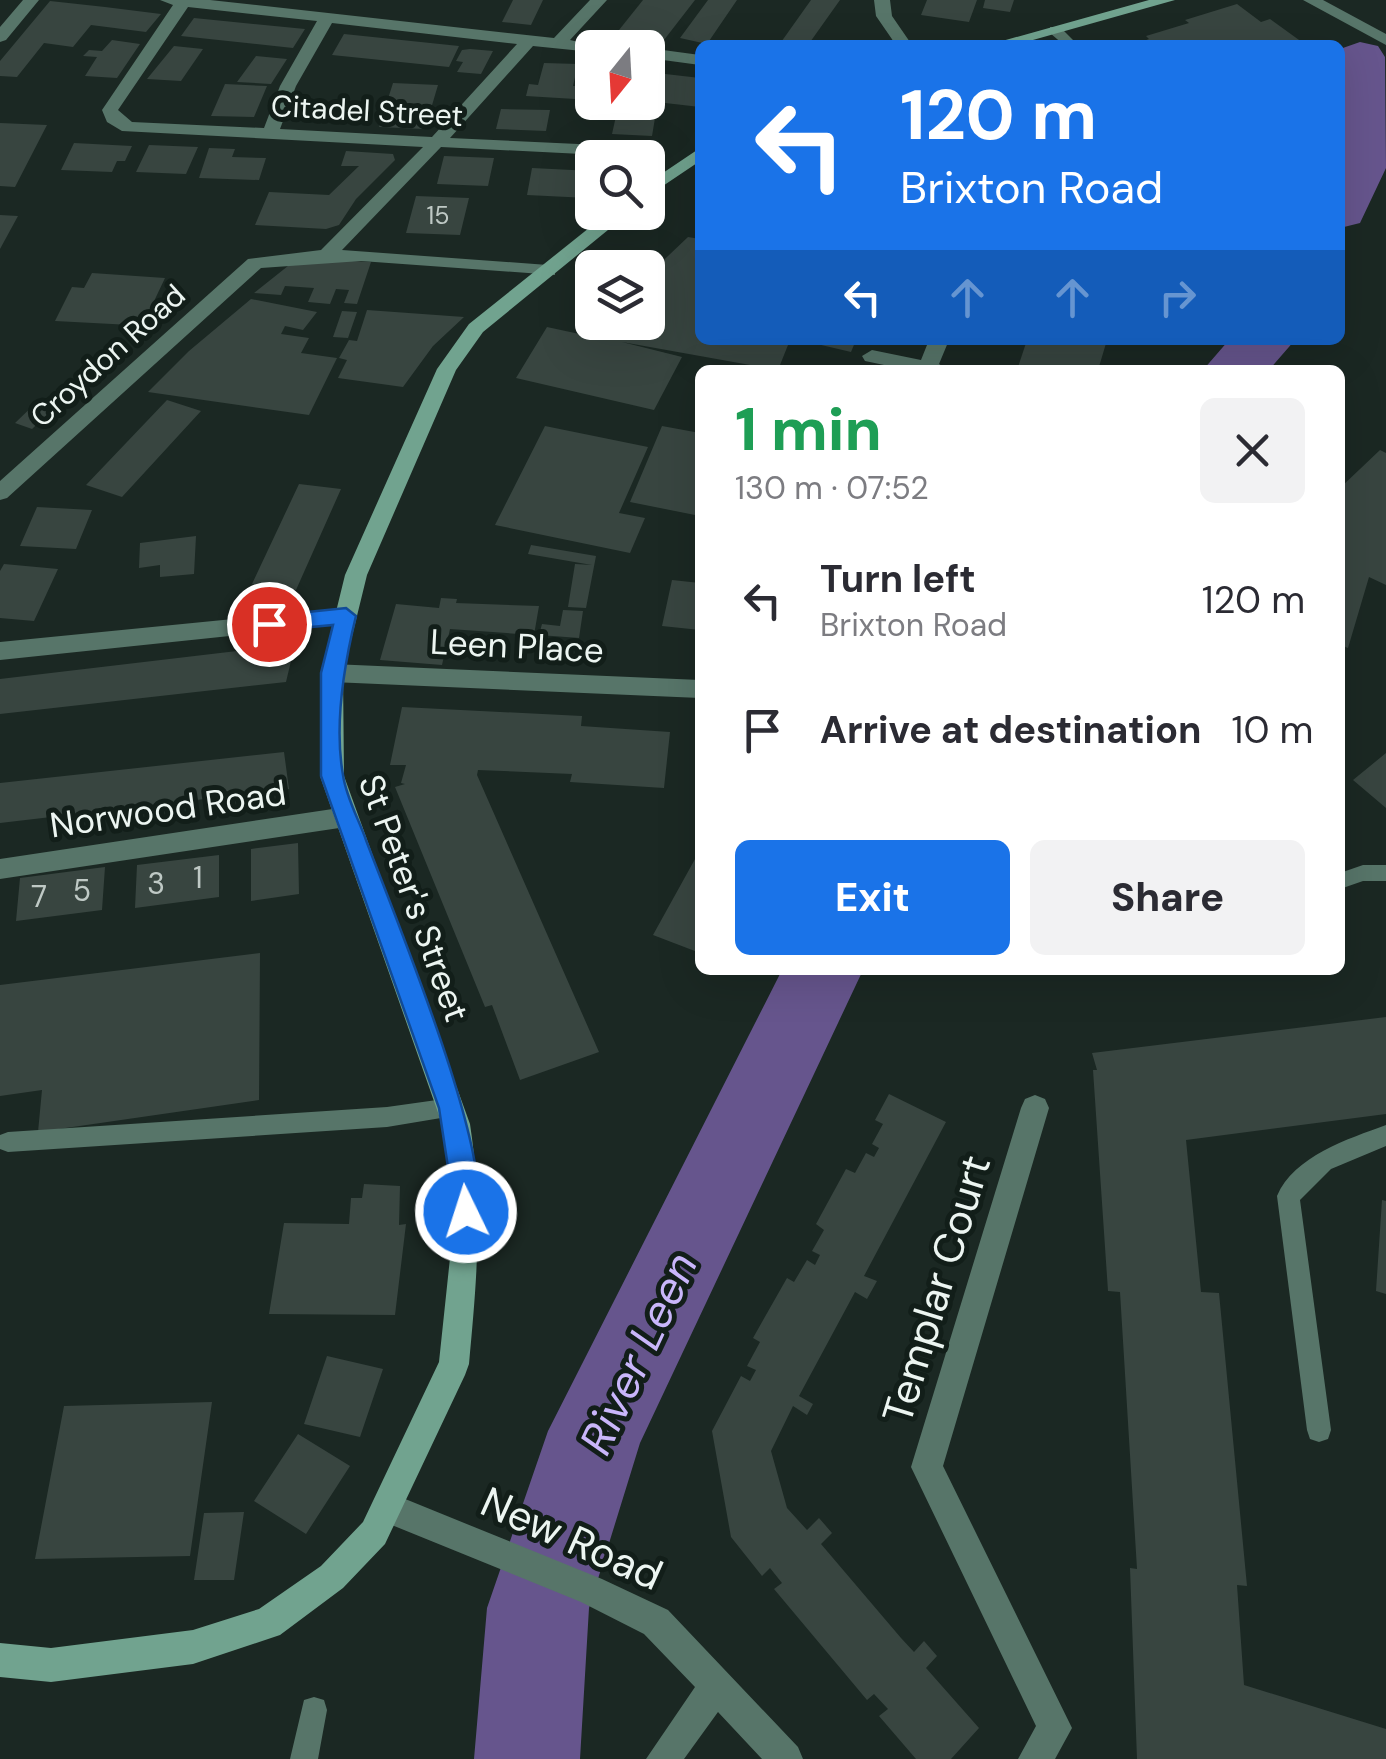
<!DOCTYPE html>
<meta charset="utf-8">
<style>
:root{--surface:#fff;--page:#f2f2f3;--text:#2b2b33;--muted:#7c7c81;--accent:#1a73e8}
body{margin:0;font-family:"DM Sans",sans-serif;background:var(--page);color:var(--text);height:100vh;display:flex;flex-direction:column;font-size:38px;white-space:nowrap}
*{box-sizing:border-box;margin:0}
p{font-size:32px;color:var(--muted)}
.icon{flex:none;width:55px;height:55px;fill:none;stroke:currentColor;stroke-width:2;stroke-linecap:round;stroke-linejoin:round}
.map{position:relative;flex:1;overflow:hidden}
.drawer{position:absolute;left:695px;top:365px;width:650px;height:610px;display:flex;flex-direction:column;background:var(--surface);border-radius:15px;box-shadow:0 10px 40px #0002}
.drawer>*{flex:none}
.banner{position:absolute;left:695px;top:40px;width:650px;height:305px;border-radius:15px;box-shadow:0 10px 40px #0002;background:#1a73e8;color:#fff;overflow:hidden}
.needle{width:65px;rotate:198deg}
.controls{position:absolute;left:575px;top:30px;display:grid;gap:20px}
.controls a{display:grid;place-items:center;width:90px;height:90px;border-radius:15px;background:var(--surface);box-shadow:0 10px 40px #0002;font-size:50px}
.pin{position:absolute;display:grid;place-items:center;width:85px;height:85px;color:#fff;margin:-42px;border:5px solid #fff;border-radius:50%;box-shadow:0 2px 10px #0007}
.me{position:absolute;width:110px;margin:-55px;rotate:356deg;stroke-linejoin:round;filter:drop-shadow(0 0 8px #0008)}
.turn{display:flex;align-items:center;gap:35px;height:210px;padding:0 40px;font-size:45px}
.turn .icon{width:130px;height:130px;stroke-width:2.5}
.turn b{display:block;font-size:70px;line-height:85px}
.lanes{display:flex;align-items:center;height:95px;padding:0 40px;background:#0003;justify-content:center;gap:50px;direction:ltr}
.lanes .off{opacity:.35}
.round{display:grid;place-items:center;flex:none;width:105px;height:105px;border-radius:15px;background:var(--page)}
.overview{display:flex;align-items:center;justify-content:space-between;height:170px;padding:0 40px}
h1{font-size:60px;font-weight:800;line-height:75px;color:#1e9e55}
.button{display:flex;gap:20px;margin-top:auto;padding:20px 40px}
.button a{flex:1;height:115px;border-radius:15px;background:var(--accent);color:#fff;font-size:40px;font-weight:800;line-height:115px;text-align:center}
.button a+a{background:var(--page);color:var(--text)}
ul{padding:0;list-style:none}
li{display:flex;align-items:center;gap:30px;height:130px;padding:0 40px}
li div{flex:1}
li b{display:block;font-size:38px}
li em{font-style:normal}
.map>svg:first-child{display:block}
.lines{fill:none;stroke-linecap:round;stroke-linejoin:round}
.river{fill:#66558d;fill-rule:evenodd}
.building{fill:#384540}
.lane{fill:#577569;fill-rule:evenodd}
.street{fill:#577569;fill-rule:evenodd}
.secondary{fill:#71a38f;fill-rule:evenodd}
.route{fill:#1a73e8;stroke:#114b97;stroke-width:2.5}
.labels{text-anchor:middle;stroke-width:10;stroke-linejoin:round;paint-order:stroke}
.far-number-label{font-size:25px;fill:#bfc9c5}
.far-street-label{font-size:30px;fill:#ecf5f1;stroke:#121e19}
.number-label{font-size:30px;fill:#bfc9c5}
.street-label{font-size:35px;fill:#ecf5f1;stroke:#121e19}
.near-street-label{font-size:42px;fill:#ecf5f1;stroke:#121e19}
.near-water-label{font-size:45px;font-style:italic;fill:#c9b6fa;stroke:#121e19}
</style>
<div class="map">
<svg width="1386" height="1759" viewBox="0 0 1386 1759">
<rect width="100%" height="100%" fill="#1b2823"/>
<g class="lines">
<path class="river" d="M 1360,42 L 1378,46 L 1385,57 L 1386,168 L 1360,223 L 1340,228 L 1340,49 Z
M 1229,340 L 1295,340 L 1269,370 L 1203,370 Z
M 782,970 L 863,970 L 640,1443 L 589,1608 L 580,1759 L 474,1759 L 487,1608 L 548,1431 Z"/>
</g>
<path class="building" d="M 513,0 L 543,0 L 531,25 L 502,22 Z
M 643,0 L 695,0 L 664,40 L 619,30 Z
M 708,0 L 737,0 L 707,44 L 680,38 Z
M 811,0 L 840,0 L 808,45 L 779,45 Z
M 927,0 L 977,0 L 969,22 L 921,15 Z
M 985,0 L 1014,0 L 1010,12 L 983,8 Z
M 50,1 L 105,7 L 161,14 L 146,32 L 91,25 L 73,47 L 44,43 L 17,77 L 0,76 L 0,61 Z
M 1237,4 L 1261,22 L 1270,19 L 1306,45 L 1133,45 L 1149,39 L 1146,36 L 1189,23 L 1185,20 Z
M 194,18 L 305,29 L 293,48 L 181,36 Z
M 344,34 L 459,46 L 449,67 L 332,55 Z
M 112,40 L 140,44 L 117,78 L 85,76 L 97,57 L 83,56 L 89,50 L 102,51 Z
M 174,46 L 203,49 L 181,81 L 147,79 Z
M 470,49 L 493,51 L 481,74 L 457,72 L 463,62 L 456,61 L 462,50 Z
M 256,56 L 287,59 L 271,84 L 237,82 Z
M 544,63 L 578,64 L 573,86 L 578,86 L 575,99 L 526,96 L 529,84 L 538,85 Z
M 648,72 L 700,78 L 700,107 L 648,101 Z
M 393,83 L 438,85 L 425,129 L 379,127 Z
M 225,84 L 267,86 L 254,117 L 211,116 Z
M 501,109 L 550,110 L 546,131 L 496,129 Z
M 616,116 L 655,118 L 652,136 L 612,134 Z
M 0,123 L 47,125 L 15,187 L 0,186 Z
M 74,143 L 132,146 L 125,161 L 117,161 L 112,172 L 61,170 Z
M 149,145 L 198,147 L 186,174 L 136,172 Z
M 209,148 L 235,149 L 232,157 L 266,158 L 259,180 L 199,178 Z
M 346,151 L 393,154 L 395,160 L 356,199 L 339,225 L 326,229 L 255,225 L 269,192 L 329,195 L 359,166 L 341,166 Z
M 444,156 L 494,158 L 488,186 L 437,184 Z
M 532,168 L 592,171 L 588,198 L 527,195 Z
M 416,196 L 469,198 L 460,235 L 406,233 Z
M 0,215 L 18,216 L 0,249 Z
M 688,237 L 700,239 L 700,340 L 790,340 L 778,370 L 622,342 L 682,357 L 654,410 L 516,378 L 547,327 L 584,335 L 596,322 L 648,322 L 648,275 Z
M 298,258 L 371,262 L 357,304 L 344,303 L 349,290 L 336,289 L 330,304 L 308,302 L 314,288 L 285,286 L 281,295 L 254,293 Z
M 92,273 L 165,278 L 147,316 L 154,317 L 150,326 L 55,321 L 72,287 L 84,288 Z
M 251,299 L 317,312 L 303,330 L 285,326 L 281,334 L 309,338 L 301,353 L 337,358 L 309,415 L 148,392 L 189,351 Z
M 367,310 L 464,317 L 433,346 L 403,387 L 338,378 L 347,360 L 339,358 L 349,340 L 357,341 Z
M 342,311 L 357,312 L 348,338 L 333,337 Z
M 800,340 L 856,340 L 851,352 Z
M 1027,340 L 1107,340 L 1098,370 L 1017,370 Z
M 41,398 L 58,404 L 32,429 L 15,423 Z
M 167,400 L 201,411 L 122,497 L 86,485 Z
M 545,426 L 648,447 L 619,513 L 645,518 L 630,553 L 495,525 Z
M 662,426 L 700,433 L 700,516 L 630,502 Z
M 1380,450 L 1386,453 L 1386,585 L 1369,577 L 1348,648 L 1340,645 L 1340,488 Z
M 299,484 L 341,489 L 296,590 L 252,584 Z
M 37,507 L 92,510 L 76,549 L 20,546 Z
M 196,536 L 194,574 L 160,577 L 160,565 L 139,568 L 140,543 Z
M 531,545 L 596,556 L 586,608 L 568,607 L 575,564 L 592,565 L 528,554 Z
M 4,564 L 58,569 L 34,621 L 0,618 L 0,571 Z
M 672,580 L 700,583 L 700,630 L 662,626 Z
M 441,598 L 457,599 L 456,603 L 539,606 L 534,635 L 450,629 L 442,665 L 380,660 L 396,604 L 439,608 Z
M 563,610 L 583,611 L 579,638 L 539,635 L 542,624 L 560,626 Z
M 295,644 L 286,682 L 0,714 L 0,679 Z
M 402,707 L 582,716 L 581,726 L 670,732 L 664,788 L 570,782 L 572,774 L 478,770 L 477,775 L 599,1052 L 520,1080 L 492,1005 L 485,1007 L 395,787 L 405,784 L 401,783 L 406,765 L 390,765 Z
M 284,752 L 289,789 L 0,823 L 0,783 Z
M 1386,753 L 1386,808 L 1353,780 Z
M 298,843 L 299,894 L 251,901 L 251,849 Z
M 700,850 L 700,953 L 653,935 Z
M 219,855 L 219,897 L 135,908 L 137,865 Z
M 105,867 L 102,910 L 16,921 L 20,878 Z
M 260,953 L 259,1100 L 38,1132 L 42,1090 L 0,1096 L 0,985 Z
M 1386,1017 L 1386,1114 L 1186,1140 L 1201,1292 L 1219,1293 L 1247,1586 L 1237,1585 L 1244,1685 L 1386,1729 L 1386,1759 L 1137,1759 L 1130,1568 L 1137,1569 L 1120,1292 L 1108,1291 L 1093,1070 L 1097,1070 L 1092,1053 Z
M 889,1094 L 946,1122 L 864,1276 L 877,1281 L 867,1299 L 855,1292 L 799,1396 L 813,1404 L 807,1415 L 793,1406 L 771,1451 L 787,1508 L 807,1530 L 819,1518 L 832,1533 L 821,1544 L 901,1638 L 914,1652 L 924,1641 L 937,1656 L 926,1668 L 979,1728 L 951,1759 L 916,1759 L 879,1716 L 888,1709 L 874,1694 L 867,1700 L 774,1589 L 782,1583 L 770,1568 L 762,1576 L 731,1537 L 712,1431 L 741,1376 L 750,1381 L 756,1370 L 747,1366 L 760,1342 L 753,1338 L 787,1278 L 794,1282 L 807,1260 L 815,1265 L 820,1255 L 812,1251 L 824,1230 L 816,1224 L 846,1169 L 855,1173 L 866,1153 L 874,1157 L 879,1148 L 872,1144 L 883,1124 L 875,1120 Z
M 364,1184 L 400,1186 L 399,1225 L 406,1224 L 395,1315 L 269,1314 L 284,1223 L 349,1224 L 351,1198 L 362,1198 Z
M 1382,1200 L 1386,1201 L 1386,1294 L 1376,1291 Z
M 327,1356 L 383,1369 L 360,1437 L 304,1424 Z
M 212,1402 L 190,1556 L 35,1559 L 64,1406 Z
M 298,1434 L 350,1466 L 306,1534 L 254,1501 Z
M 244,1512 L 234,1580 L 194,1580 L 204,1513 Z"/>
<g class="lines">
<path class="lane" d="M 1050,27 L 1060,27 L 1078,45 L 1064,45 L 1050,33 Z
M 1363,865 L 1386,865 L 1386,881 L 1363,881 L 1340,889 L 1340,873 Z
M 451,1098 L 459,1101 L 462,1108 L 459,1115 L 387,1127 L 8,1152 L 0,1149 L 0,1135 L 8,1132 L 387,1107 Z
M 1386,1125 L 1386,1146 L 1331,1169 L 1300,1200 L 1331,1430 L 1328,1439 L 1319,1442 L 1310,1439 L 1307,1430 L 1277,1196 C 1294,1156 1348,1139 1386,1125 Z
M 314,1697 L 324,1700 L 327,1710 L 318,1759 L 290,1759 L 304,1700 Z"/>
<path class="street" d="M 23,0 L 39,0 L 6,40 L 0,42 L 0,27 Z
M 160,0 L 210,0 L 554,38 L 590,0 L 607,0 L 570,40 L 604,48 L 592,48 L 592,52 L 533,46 L 450,138 L 621,146 L 630,151 L 621,156 L 441,147 L 342,250 L 548,265 L 555,267 L 555,275 L 361,261 L 261,268 L 7,498 L 0,500 L 0,481 L 248,259 L 321,250 L 423,147 L 122,131 L 107,122 L 102,110 L 173,5 ZM 188,7 L 317,21 L 280,86 L 264,128 L 132,122 L 118,110 ZM 332,23 L 517,44 L 432,137 L 280,129 L 296,86 Z
M 874,0 L 890,0 L 892,16 L 912,45 L 896,45 L 876,16 Z
M 1303,0 L 1323,0 L 1386,34 L 1386,45 Z
M 648,48 L 700,55 L 700,65 L 648,58 Z
M 929,340 L 949,340 L 939,364 L 948,370 L 908,370 L 865,361 L 862,356 L 872,350 L 921,360 Z
M 345,608 L 356,616 L 345,624 L 0,660 L 0,642 Z
M 332,664 L 700,680 L 700,698 L 332,682 L 321,673 Z
M 346,807 L 355,810 L 358,817 L 355,824 L 346,827 L 0,879 L 0,859 Z
M 1035,1095 L 1045,1099 L 1049,1108 L 943,1466 L 1072,1728 L 1055,1759 L 1018,1759 L 1036,1726 L 911,1467 L 1021,1108 L 1025,1099 Z
M 388,1492 L 602,1579 L 668,1610 L 798,1747 L 803,1759 L 762,1759 L 718,1712 L 684,1759 L 646,1759 L 695,1687 L 644,1634 L 581,1602 L 377,1519 L 372,1508 L 377,1497 Z"/>
<path class="secondary" d="M 1149,0 L 1175,0 L 1015,45 L 988,45 Z
M 700,148 L 700,161 L 648,196 L 648,183 Z
M 609,212 L 630,212 L 483,332 L 456,370 L 367,575 L 343,673 L 344,776 L 470,1124 C 483,1210 477,1278 469,1364 L 465,1375 L 385,1544 L 343,1588 L 280,1635 L 193,1664 L 51,1682 L 0,1677 L 0,1643 L 51,1648 L 193,1630 L 259,1609 L 321,1566 L 363,1522 L 439,1362 L 452,1239 L 451,1184 L 442,1124 L 320,776 L 321,673 L 345,575 L 437,369 L 469,324 Z"/>
</g>
<path class="route" d="M 346,608 L 356,616 C 344,665 334,725 343,775 C 346,797 359,820 366,840 C 391,907 499,1165 475,1220 L 466,1224 L 456,1220 L 439,1108 L 321,776 L 321,673 L 333,625 L 269,631 L 259,624 L 269,616 Z"/>
<g class="labels">
<g class="far-number-label">
<text x="438" y="224">15</text>
</g>
<g class="far-street-label">
<text transform="translate(367 111) rotate(3)" y="10">Citadel Street</text>
<text transform="translate(108 356) rotate(-42)" y="10">Croydon Road</text>
</g>
<g class="number-label">
<text x="198" y="888">1</text>
<text x="156" y="894">3</text>
<text x="82" y="901">5</text>
<text x="39" y="907">7</text>
</g>
<g class="street-label">
<text transform="translate(517 646) rotate(3)" y="12">Leen Place</text>
<text transform="translate(168 809) rotate(-8)" y="12">Norwood Road</text>
<text transform="translate(414 898) rotate(70)" y="12">St Peter's Street</text>
</g>
<g class="near-street-label">
<text transform="translate(936 1289) rotate(-73)" y="15">Templar Court</text>
<text transform="translate(572 1538) rotate(24)" y="15">New Road</text>
</g>
<g class="near-water-label">
<text transform="translate(638 1353) rotate(-65)" y="16">River Leen</text>
</g>
</g>
</svg>
<div class="controls">
<a><svg class="needle" viewBox="-14 -14 28 28"><path d="M0-13l5 13h-10z" fill="#e53935"/><path d="M0 13l5-13h-10z" fill="#7c7c81"/></svg></a>
<a><svg class="icon" aria-label="search" viewBox="0 0 24 24"><circle cx="10" cy="10" r="6"/><path d="M15 15l6 6"/></svg></a>
<a><svg class="icon" aria-label="layers" viewBox="0 0 24 24"><path d="M12 4l9 5-9 5-9-5zM3 14l9 5 9-5"/></svg></a>
</div>
<div class="pin" style="left:269px;top:624px;background:#d93025"><svg class="icon" aria-label="arrive" viewBox="0 0 24 24"><path d="M6 21V4h12l-3 4 3 4H6"/></svg></div>
<svg class="me" style="left:466px;top:1212px" viewBox="-20 -20 40 40"><circle r="17" fill="#1a73e8" stroke="#fff" stroke-width="3"/><path d="M0-11L8 9 0 5-8 9z" fill="#fff"/></svg>
<div class="banner">
<div class="turn"><svg class="icon" aria-label="left" viewBox="0 0 24 24"><path d="M17 20v-9H6M10 6l-5 5 5 5"/></svg><div><b>120 m</b>Brixton Road</div></div>
<div class="lanes"><svg class="icon" aria-label="left" viewBox="0 0 24 24"><path d="M17 20v-9H6M10 6l-5 5 5 5"/></svg><svg class="icon off" aria-label="ahead" viewBox="0 0 24 24"><path d="M12 20V5M6 11l6-6 6 6"/></svg><svg class="icon off" aria-label="ahead" viewBox="0 0 24 24"><path d="M12 20V5M6 11l6-6 6 6"/></svg><svg class="icon off" aria-label="right" viewBox="0 0 24 24"><path d="M7 20v-9h11M14 6l5 5-5 5"/></svg></div>
</div>
<section class="drawer">
<div class="overview"><div><h1>1 min</h1><p>130 m · 07:52</p></div><a class="round"><svg class="icon" aria-label="close" viewBox="0 0 24 24"><path d="M6 6l12 12M18 6L6 18"/></svg></a></div>
<ul>
<li><svg class="icon" aria-label="left" viewBox="0 0 24 24"><path d="M17 20v-9H6M10 6l-5 5 5 5"/></svg><div><b>Turn left</b><p>Brixton Road</p></div><em>120 m</em></li>
<li><svg class="icon" aria-label="arrive" viewBox="0 0 24 24"><path d="M6 21V4h12l-3 4 3 4H6"/></svg><div><b>Arrive at destination</b></div><em>10 m</em></li>
</ul>
<div class="button"><a>Exit</a><a>Share</a></div>
</section>
</div>
